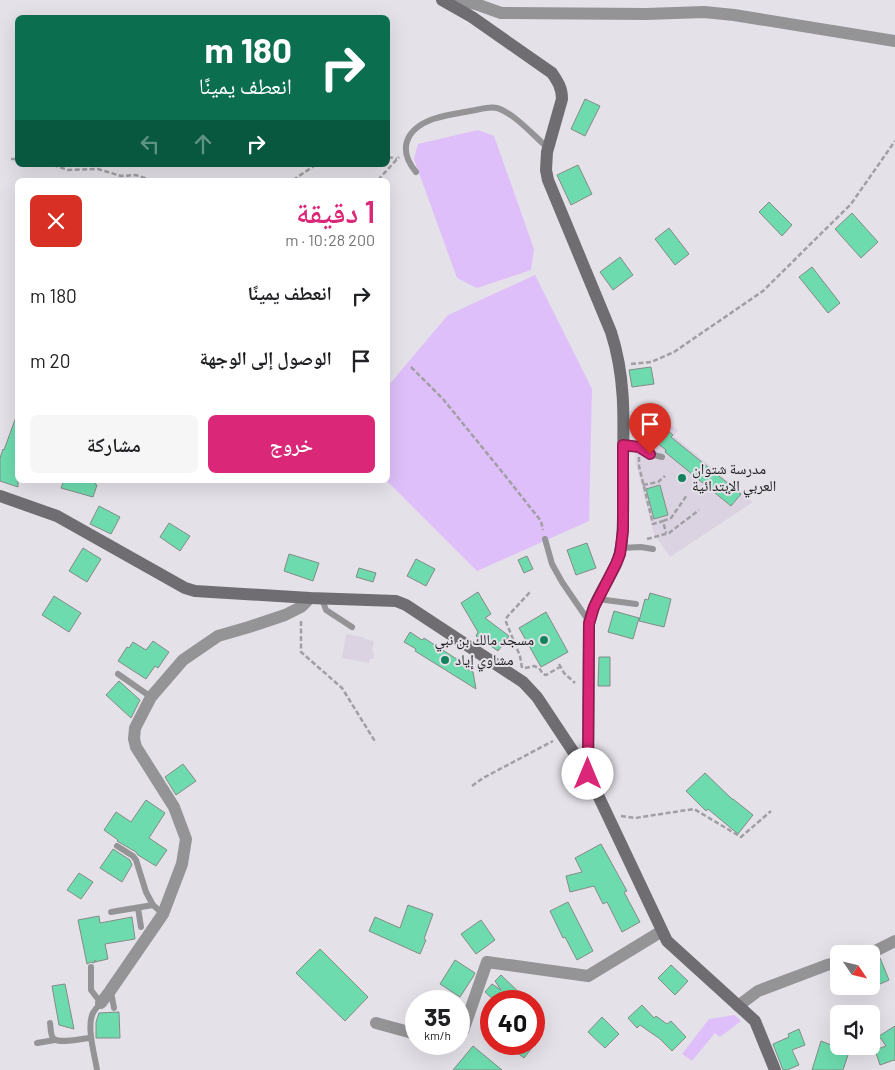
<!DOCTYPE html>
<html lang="ar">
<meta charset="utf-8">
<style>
:root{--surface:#fff;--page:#f6f6f6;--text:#202124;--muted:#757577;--accent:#db2777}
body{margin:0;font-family:Barlow,"Noto Naskh Arabic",sans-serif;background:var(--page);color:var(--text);direction:rtl;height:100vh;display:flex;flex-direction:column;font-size:19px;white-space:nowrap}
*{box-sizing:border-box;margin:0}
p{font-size:16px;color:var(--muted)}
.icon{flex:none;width:28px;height:28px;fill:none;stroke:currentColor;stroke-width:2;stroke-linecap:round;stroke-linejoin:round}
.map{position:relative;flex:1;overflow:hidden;direction:ltr}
.details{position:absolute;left:15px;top:178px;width:375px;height:305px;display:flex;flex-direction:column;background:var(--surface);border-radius:8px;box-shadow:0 5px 20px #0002;direction:rtl}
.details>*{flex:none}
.hud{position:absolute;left:15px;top:15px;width:375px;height:152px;border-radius:8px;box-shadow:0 5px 20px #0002;direction:rtl;background:#0b6e4f;color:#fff;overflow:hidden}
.needle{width:32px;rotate:125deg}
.buttons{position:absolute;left:830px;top:945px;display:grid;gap:10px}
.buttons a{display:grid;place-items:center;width:50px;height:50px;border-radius:8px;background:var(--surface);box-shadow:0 5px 20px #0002;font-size:25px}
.speed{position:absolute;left:405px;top:990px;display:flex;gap:10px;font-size:25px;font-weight:700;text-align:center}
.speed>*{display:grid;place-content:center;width:65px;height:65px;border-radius:50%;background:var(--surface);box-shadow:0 5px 20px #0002;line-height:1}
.speed small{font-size:12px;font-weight:400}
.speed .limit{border:8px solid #d22;background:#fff;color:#111}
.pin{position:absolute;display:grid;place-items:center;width:42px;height:42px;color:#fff;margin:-51px -21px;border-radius:50% 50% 50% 0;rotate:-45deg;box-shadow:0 0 5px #0007}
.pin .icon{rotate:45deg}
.me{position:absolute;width:55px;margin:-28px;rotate:0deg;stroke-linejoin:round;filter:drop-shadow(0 0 4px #0008)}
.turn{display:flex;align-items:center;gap:18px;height:105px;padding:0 15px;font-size:22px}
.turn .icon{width:65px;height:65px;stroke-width:2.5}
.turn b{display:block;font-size:35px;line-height:42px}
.lanes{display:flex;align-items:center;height:48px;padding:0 15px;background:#0003;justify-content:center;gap:25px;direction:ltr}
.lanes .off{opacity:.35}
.round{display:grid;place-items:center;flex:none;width:52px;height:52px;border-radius:8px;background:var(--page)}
.head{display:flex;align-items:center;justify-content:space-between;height:85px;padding:0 15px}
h1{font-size:30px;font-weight:600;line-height:38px;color:var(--accent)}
.primary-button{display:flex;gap:10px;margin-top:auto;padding:10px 15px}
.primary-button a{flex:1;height:58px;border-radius:8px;background:var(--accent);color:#fff;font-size:20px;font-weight:600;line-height:58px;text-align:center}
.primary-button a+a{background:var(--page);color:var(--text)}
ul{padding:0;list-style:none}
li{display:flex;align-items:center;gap:15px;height:65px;padding:0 15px}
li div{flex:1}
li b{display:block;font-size:19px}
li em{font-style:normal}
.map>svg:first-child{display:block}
.built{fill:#dbd3e1}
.green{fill:#debff9}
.building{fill:#6ddbae;stroke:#848b87}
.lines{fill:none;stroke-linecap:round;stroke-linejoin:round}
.path{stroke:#a19fa4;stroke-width:2.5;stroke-dasharray:5 2.5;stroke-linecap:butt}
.lane{stroke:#949396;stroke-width:6}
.street{stroke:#949396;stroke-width:12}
.secondary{stroke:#6f6d71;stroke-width:12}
.route-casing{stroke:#8e194d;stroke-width:12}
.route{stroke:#db2777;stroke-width:9}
.poi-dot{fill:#15825e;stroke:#e4e1e8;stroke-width:2}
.labels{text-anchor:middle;stroke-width:4;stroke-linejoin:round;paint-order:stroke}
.poi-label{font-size:15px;fill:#1d1c1e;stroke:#e4e1e8;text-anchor:start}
</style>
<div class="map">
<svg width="895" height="1070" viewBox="0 0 895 1070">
<rect width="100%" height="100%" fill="#e4e1e8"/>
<path class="built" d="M 652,411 L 678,430 L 674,436 L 753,502 L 670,557 L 654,534 L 636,464 L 635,426 Z
M 346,634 L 363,637 L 364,639 L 374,641 L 372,652 L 374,653 L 373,659 L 370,659 L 369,663 L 342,658 Z"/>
<path class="green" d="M 478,130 L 494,136 L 534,249 L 531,270 L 477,288 L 457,278 L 414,159 L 418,144 Z
M 535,275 L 592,389 L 589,521 L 477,571 L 386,480 L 388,480 L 388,386 L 448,315 Z
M 735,1015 L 741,1021 L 720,1037 L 715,1033 L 692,1061 L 682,1054 L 709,1019 Z"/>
<path class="building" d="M 585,99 L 600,106 L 585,136 L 571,129 Z
M 578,165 L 592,194 L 571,205 L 557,175 Z
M 769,202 L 792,225 L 782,236 L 759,212 Z
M 852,213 L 878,242 L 861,258 L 835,229 Z
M 669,228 L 689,254 L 675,265 L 655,239 Z
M 620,257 L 633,275 L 613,290 L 600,272 Z
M 812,267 L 840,303 L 828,313 L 799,277 Z
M 651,367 L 654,384 L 632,387 L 629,370 Z
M 16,417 L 18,417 L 18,487 L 0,481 L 0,458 L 3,449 L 4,450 Z
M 652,418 L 673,435 L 671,437 L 741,494 L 731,506 L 665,452 L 666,450 L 642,431 Z
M 64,480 L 96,480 L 95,484 L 97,485 L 93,497 L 61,488 Z
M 660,485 L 668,515 L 654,519 L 646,489 Z
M 99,506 L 120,517 L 111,534 L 90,524 Z
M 169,523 L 190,536 L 180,551 L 160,537 Z
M 587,543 L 596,568 L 576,575 L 567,550 Z
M 83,548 L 101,559 L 87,582 L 69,571 Z
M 289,554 L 319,563 L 313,581 L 284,571 Z
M 527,556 L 533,569 L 524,573 L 518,560 Z
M 416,559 L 435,569 L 426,586 L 407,576 Z
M 359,568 L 376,573 L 373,582 L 356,577 Z
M 478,592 L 491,614 L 485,618 L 509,636 L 498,651 L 476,636 L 478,632 L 461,603 Z
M 650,593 L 671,599 L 664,627 L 639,621 L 645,599 L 648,600 Z
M 54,596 L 81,613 L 69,632 L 42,615 Z
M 614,611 L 639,618 L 633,639 L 608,632 Z
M 546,612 L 568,652 L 541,667 L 519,628 Z
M 410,632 L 422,640 L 424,638 L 469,667 L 467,669 L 473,672 L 476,689 L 415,651 L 416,649 L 404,642 Z
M 153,641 L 169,652 L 158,668 L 155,666 L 146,679 L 118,661 L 127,647 L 129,648 L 133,642 L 146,650 Z
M 599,657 L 610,657 L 610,686 L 598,686 Z
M 119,681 L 140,700 L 131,718 L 106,695 Z
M 183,764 L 196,781 L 176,795 L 165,777 Z
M 705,773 L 732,799 L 733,799 L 753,815 L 738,834 L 708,809 L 706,811 L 686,791 Z
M 146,800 L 165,813 L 149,838 L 167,850 L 156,866 L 138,855 L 136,852 L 117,841 L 118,840 L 104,830 L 116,812 L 131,822 Z
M 601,844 L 627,891 L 624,892 L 640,922 L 622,932 L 607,902 L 603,904 L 594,886 L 570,892 L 566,876 L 582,872 L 575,858 Z
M 113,849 L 130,860 L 132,865 L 122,882 L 100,868 Z
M 79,873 L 93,882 L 81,899 L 67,890 Z
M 568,902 L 593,951 L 577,960 L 565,937 L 563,938 L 550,911 Z
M 408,905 L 433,914 L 424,939 L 426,940 L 420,954 L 369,931 L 375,917 L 400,928 Z
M 99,916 L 100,923 L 132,917 L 135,939 L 105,944 L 108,959 L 95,962 L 95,960 L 94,963 L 91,962 L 87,964 L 78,920 Z
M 481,920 L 495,940 L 476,954 L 461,934 Z
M 320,949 L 368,997 L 345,1021 L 296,973 Z
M 880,958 L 889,980 L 871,988 L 871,962 Z
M 455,960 L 475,973 L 473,977 L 460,997 L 440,984 Z
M 671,965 L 688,981 L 675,995 L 658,978 Z
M 501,975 L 528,1001 L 495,1001 L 485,992 L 492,984 L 501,990 L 495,981 Z
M 65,984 L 74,1029 L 59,1025 L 52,986 Z
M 642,1005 L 654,1018 L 656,1016 L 667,1024 L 671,1021 L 686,1037 L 672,1051 L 660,1039 L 640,1025 L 637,1028 L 628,1018 Z
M 119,1012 L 120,1038 L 96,1038 L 96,1022 L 99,1013 Z
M 602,1017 L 619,1034 L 605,1048 L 588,1032 Z
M 895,1026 L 895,1061 L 894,1060 L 880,1065 L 875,1050 L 886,1046 L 879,1036 Z
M 799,1029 L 805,1045 L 792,1050 L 799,1065 L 787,1070 L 783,1070 L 773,1044 L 789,1037 L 788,1034 Z
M 821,1041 L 849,1052 L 843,1070 L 812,1070 Z
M 506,1044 L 535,1044 L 524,1058 Z
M 473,1046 L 502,1070 L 453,1070 Z"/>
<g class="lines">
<path class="path" d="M 388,157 L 397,159
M 11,159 L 18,159
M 53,165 L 68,170 L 98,169 L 121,176 L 136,175 L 151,180
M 293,180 L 314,166 L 319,165
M 378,180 L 399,157
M 631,364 L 651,362 L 674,352 L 763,291 L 851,204 L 895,141
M 411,367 L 443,399 L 503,473 L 541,521 L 543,530
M 639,457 L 639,466 L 653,524 L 663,521 L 666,533
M 643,485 L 658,482 L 665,476
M 663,521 L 671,518 L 687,495
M 647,539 L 669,533 L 699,510
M 301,621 L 301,652 L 342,688 L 376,743
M 559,664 L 564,673 L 575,683
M 522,668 L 520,656 L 506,622 L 507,617 L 530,592
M 525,668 L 534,666 L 539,668 L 543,674 L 546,675 L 560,667
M 472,786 L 483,778 L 553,741
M 621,816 L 635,818 L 694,809 L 741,837 L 771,811"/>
<path class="lane" d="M 416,172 C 397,149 406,129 433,119 C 445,115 458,113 470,111 C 478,110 489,106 497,108 C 514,113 534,136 548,148
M 623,445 L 639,447 L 650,454 L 662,457
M 545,539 L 552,564 L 562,582 L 588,620
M 621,548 L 641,547 L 653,549
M 322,599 L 326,610 L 352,627
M 598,599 L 636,604
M 118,674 L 151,697
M 117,846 L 133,856 L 136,860 L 146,892 L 153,905 L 163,914
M 138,908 L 141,927
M 111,912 L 153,905
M 91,967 L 91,990 L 101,1003 C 98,1006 95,1009 93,1013 C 86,1026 95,1056 97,1070
M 111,992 L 114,1008
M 50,1023 C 51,1028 50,1036 54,1039 C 61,1044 83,1038 91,1038
M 37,1043 L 55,1040"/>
<path class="street" d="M 456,0 L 476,4 L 501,13 L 646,14 L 704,12 L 734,15 L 895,41
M 869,954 L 895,941
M 101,1003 L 110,991 L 163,914 L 182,864 L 186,839 L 174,807 L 136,747 L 134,739 L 135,728 L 151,697 L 183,660 L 218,636 L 249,627 L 285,615 L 301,607 L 310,598
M 738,1006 L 758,991 L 827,965 L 839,962
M 376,1023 L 416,1034
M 459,1034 L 463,1031 L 487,962 L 588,976 L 662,931"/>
<path class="secondary" d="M 442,0 L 472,17 L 552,73 C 558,82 562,88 562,99 L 547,152 L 546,170 L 548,180 L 611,332 C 625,375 624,416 623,460 C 623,487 624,514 622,541 C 621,549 619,557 616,564 C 607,584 593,602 589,623 L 588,774
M 0,496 L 57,516 L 185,588 L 195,591 L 310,598 L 396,601 L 406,605 L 523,682 L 537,697 L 588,774 L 667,941 L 755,1021 L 775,1070"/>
</g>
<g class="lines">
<defs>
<path id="route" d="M 588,774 L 589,624 L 594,607 L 616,564 L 620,554 L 623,530 L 623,445 L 639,447 L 650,454"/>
</defs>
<use href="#route" class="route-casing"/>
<use href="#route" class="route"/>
</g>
<g class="poi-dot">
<circle cx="682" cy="478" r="5"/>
<circle cx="544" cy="640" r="5"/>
<circle cx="445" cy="660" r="5"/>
</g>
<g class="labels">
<g class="poi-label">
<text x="692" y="474">مدرسة شتوان<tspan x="692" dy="17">العربي الإبتدائية</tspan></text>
<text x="534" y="645" text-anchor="end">مسجد مالك بن نبي</text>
<text x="455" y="665">مشاوي إياد</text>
</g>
</g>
</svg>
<div class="buttons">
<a><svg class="needle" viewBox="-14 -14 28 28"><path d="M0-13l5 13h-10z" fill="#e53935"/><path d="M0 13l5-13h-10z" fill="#757577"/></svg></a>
<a><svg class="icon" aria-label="sound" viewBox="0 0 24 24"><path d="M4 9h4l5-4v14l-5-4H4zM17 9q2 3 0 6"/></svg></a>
</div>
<div class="speed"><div>35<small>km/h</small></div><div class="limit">40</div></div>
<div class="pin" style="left:650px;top:454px;background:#d93025"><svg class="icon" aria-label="arrive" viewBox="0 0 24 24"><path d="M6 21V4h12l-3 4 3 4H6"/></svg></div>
<svg class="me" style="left:588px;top:774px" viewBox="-20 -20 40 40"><circle r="19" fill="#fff"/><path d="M0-13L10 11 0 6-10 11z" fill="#db2777"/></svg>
<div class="hud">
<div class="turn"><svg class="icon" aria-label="right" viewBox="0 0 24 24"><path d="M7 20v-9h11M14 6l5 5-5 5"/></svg><div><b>180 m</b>انعطف يمينًا</div></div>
<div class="lanes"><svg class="icon off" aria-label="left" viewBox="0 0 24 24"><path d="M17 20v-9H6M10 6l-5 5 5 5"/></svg><svg class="icon off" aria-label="ahead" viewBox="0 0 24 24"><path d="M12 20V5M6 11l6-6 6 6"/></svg><svg class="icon" aria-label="right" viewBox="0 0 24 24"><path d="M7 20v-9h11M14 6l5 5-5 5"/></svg></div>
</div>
<section class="details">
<div class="head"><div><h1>1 دقيقة</h1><p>200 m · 10:28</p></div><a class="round" style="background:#d93025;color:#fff"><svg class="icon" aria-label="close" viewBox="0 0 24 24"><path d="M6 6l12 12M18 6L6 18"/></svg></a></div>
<ul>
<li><svg class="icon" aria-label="right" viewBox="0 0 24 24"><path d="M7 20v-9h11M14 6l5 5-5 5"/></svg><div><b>انعطف يمينًا</b></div><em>180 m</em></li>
<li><svg class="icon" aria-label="arrive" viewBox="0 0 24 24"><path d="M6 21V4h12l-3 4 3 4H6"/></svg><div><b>الوصول إلى الوجهة</b></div><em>20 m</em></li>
</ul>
<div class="primary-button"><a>خروج</a><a>مشاركة</a></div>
</section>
</div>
